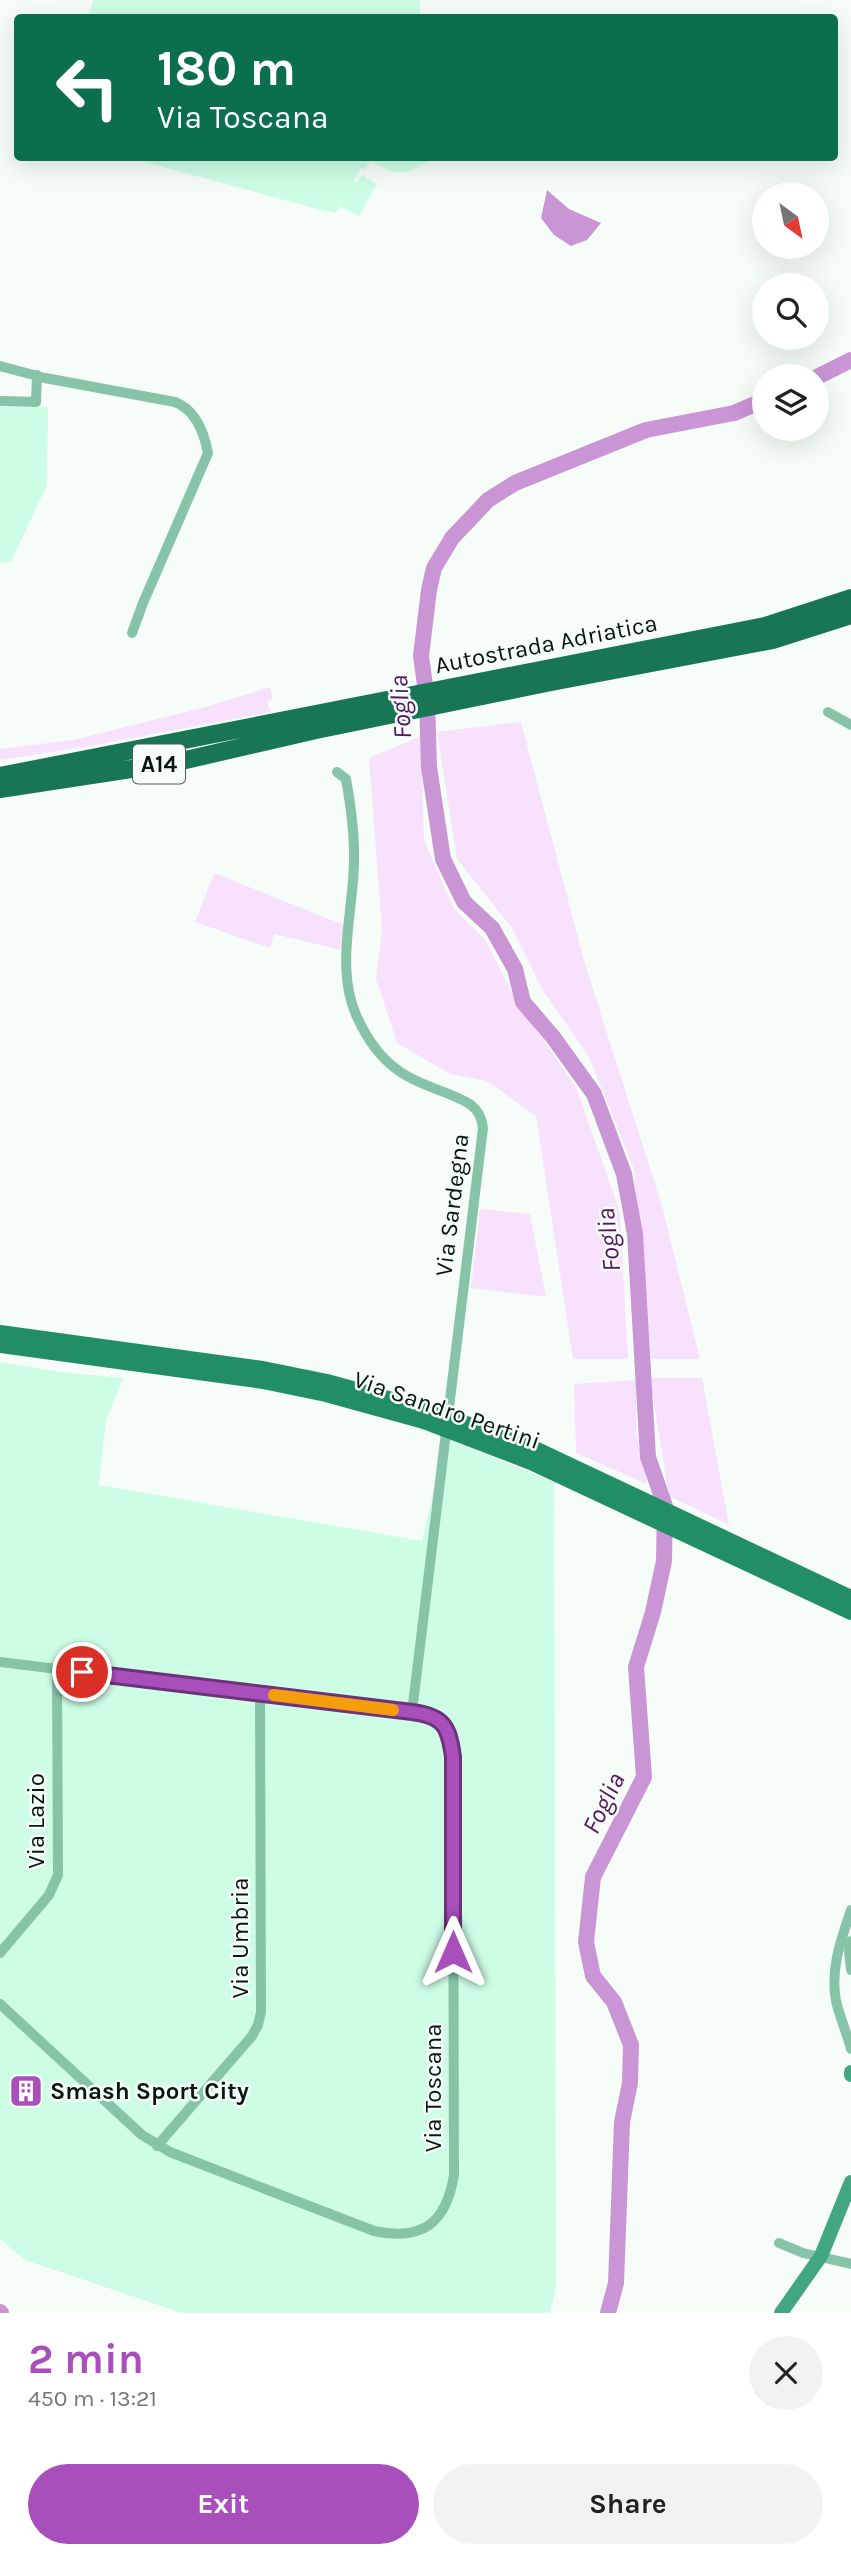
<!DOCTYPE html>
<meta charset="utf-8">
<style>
:root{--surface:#fff;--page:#f2f2f2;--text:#202124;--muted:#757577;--accent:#a84fbb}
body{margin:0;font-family:Karla,sans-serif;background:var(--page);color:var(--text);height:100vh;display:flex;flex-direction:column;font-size:26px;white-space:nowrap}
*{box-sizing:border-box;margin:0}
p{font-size:23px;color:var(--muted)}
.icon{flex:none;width:38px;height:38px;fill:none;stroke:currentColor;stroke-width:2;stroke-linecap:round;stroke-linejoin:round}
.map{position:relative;height:2313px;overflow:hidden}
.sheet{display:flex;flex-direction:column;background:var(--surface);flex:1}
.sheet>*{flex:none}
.hud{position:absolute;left:14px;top:14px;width:824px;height:147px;border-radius:7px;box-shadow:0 7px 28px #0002;background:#0b6e4f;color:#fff;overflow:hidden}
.needle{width:46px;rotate:147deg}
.tools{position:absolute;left:752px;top:182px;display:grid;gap:14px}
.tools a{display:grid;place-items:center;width:77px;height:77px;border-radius:50%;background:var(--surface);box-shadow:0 7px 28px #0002;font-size:35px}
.pin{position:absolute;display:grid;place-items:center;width:60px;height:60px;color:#fff;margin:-30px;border:4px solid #fff;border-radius:50%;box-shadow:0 2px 7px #0007}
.me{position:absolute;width:77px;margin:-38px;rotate:0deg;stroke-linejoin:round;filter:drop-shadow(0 0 5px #0008)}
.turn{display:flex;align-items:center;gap:24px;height:147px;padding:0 28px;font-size:32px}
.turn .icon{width:91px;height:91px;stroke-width:2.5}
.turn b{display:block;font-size:49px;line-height:60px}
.round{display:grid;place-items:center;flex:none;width:74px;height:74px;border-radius:37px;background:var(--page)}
.overview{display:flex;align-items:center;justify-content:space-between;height:119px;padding:0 28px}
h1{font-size:42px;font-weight:700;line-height:52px;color:var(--accent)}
.button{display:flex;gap:14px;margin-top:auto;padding:14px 28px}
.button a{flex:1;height:80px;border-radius:42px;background:var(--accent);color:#fff;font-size:28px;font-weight:700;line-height:80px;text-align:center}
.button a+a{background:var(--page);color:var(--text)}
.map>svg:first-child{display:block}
.built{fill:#cefde5}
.green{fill:#f7e1fc}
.water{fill:#ca95d5}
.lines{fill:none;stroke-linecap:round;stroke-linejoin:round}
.river{stroke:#ca95d5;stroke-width:16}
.street{stroke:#87c4a7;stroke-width:10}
.secondary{stroke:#42a77e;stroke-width:14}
.primary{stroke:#218e66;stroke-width:16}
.highway{stroke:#187654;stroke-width:18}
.primary-bridge{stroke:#218e66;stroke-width:16}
.route-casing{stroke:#6d337a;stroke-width:18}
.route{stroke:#a84fbb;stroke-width:12}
.slow{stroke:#f59e0b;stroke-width:12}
.labels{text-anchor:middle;stroke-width:5;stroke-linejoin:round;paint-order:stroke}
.shield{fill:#f6fdf9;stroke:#4f5b56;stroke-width:2}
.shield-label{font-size:23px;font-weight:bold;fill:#081610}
.street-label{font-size:24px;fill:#081610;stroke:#f6fdf9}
.poi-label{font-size:24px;font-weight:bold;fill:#081610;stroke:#f6fdf9;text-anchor:start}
.water-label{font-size:26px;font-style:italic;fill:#551462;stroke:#f6fdf9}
</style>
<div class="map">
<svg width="851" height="2313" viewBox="0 0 851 2313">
<rect width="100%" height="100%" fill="#f6fdf9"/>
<path class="built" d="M 93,0 L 420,0 L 420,17 L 89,17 Z
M 138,158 L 427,158 L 427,162 L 408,172 L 393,172 L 370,161 L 365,170 L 361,168 L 353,181 L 357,183 L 362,175 L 377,184 L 359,216 L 340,206 L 336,213 L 321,210 L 137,160 Z
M 0,407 L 48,407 L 47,485 L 11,562 L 0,563 Z
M 0,1362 L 61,1372 L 123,1378 L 106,1420 L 99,1485 L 422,1541 L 436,1482 L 442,1437 L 554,1482 L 556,2287 L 550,2313 L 182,2313 L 25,2260 L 0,2239 Z"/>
<path class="green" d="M 270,687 L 273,699 L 267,702 L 271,712 L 85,747 L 0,760 L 0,749 L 73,740 L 206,707 Z
M 521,722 L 585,964 L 662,1206 L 700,1359 L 651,1359 L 634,1169 L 589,1057 L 542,989 L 512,928 L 457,859 L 437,732 Z
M 421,736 L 424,840 L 454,909 L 485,939 L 508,985 L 529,1020 L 576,1087 L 620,1212 L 628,1359 L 573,1359 L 536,1116 L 487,1081 L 450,1074 L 397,1043 L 376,979 L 382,930 L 369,758 Z
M 214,873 L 344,925 L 341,950 L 274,934 L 270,948 L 195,922 Z
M 480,1209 L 530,1214 L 546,1297 L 471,1288 Z
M 650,1378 L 702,1378 L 729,1525 L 669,1496 Z
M 636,1380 L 636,1432 L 647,1484 L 576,1453 L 574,1384 Z"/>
<path class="water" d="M 547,190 L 569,209 L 601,223 L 587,240 L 571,246 L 554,235 L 541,218 Z"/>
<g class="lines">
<path class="river" d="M 817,377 L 851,360
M 0,2312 L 1,2313
M 608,2313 L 616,2283 L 622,2122 L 630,2083 L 631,2045 L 614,2002 L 593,1976 L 586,1942 L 593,1877 L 644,1777 L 636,1667 L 653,1612 L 664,1561 L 665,1506 L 648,1457 L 635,1234 L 624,1174 L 594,1094 L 553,1037 L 523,1002 L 515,969 L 492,928 L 464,902 L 443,859 L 429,767 L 427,700 L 421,656 L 429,590 L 434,568 L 452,538 L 488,500 L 515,483 L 646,430 L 734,413 L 765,400"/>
<path class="street" d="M 0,366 L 45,378 L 175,402 C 196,410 204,432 208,453 L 143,603 L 132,633
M 0,401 L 36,402 L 37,375
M 828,712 L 851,725
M 337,772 L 346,779 C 351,807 355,834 354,863 C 353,913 335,970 357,1017 C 366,1037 380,1058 399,1071 C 421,1087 452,1092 471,1105 C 479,1111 482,1119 483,1128 L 412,1712
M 0,1662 L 424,1714 C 447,1721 450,1734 453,1757 L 454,2175 C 446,2224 422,2241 374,2231 L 170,2152 L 142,2135 L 0,2004
M 851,1910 C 841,1940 830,1969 836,2001 C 840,2018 847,2033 851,2049
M 851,1941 L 849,1951 L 851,1970
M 0,1953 L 49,1895 L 58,1875 L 57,1669
M 157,2146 L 252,2036 L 258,2025 L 261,2012 L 260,1693
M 779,2243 L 803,2253 L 851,2264"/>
<path class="secondary" d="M 851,2072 L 851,2075
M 781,2313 L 821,2256 L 851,2182"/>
<path class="primary" d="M 0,1333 L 263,1369 L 327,1382 L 428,1410
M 0,1345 L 263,1381 L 326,1394 L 424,1421"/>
<path class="highway" d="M 0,776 L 765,626 L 851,598
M 0,789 L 177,762 L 316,730 L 546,683 L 773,640 L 851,615"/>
<path class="primary-bridge" d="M 428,1410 L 537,1450 L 851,1598
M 424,1421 L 531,1462 L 851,1612"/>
</g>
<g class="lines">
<defs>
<path id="route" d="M 82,1672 L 412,1712 C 444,1716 449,1727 453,1757 L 453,1952"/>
</defs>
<use href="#route" class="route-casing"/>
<use href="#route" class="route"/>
<path class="slow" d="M 274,1695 L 393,1710"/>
</g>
<defs>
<symbol id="building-square" viewBox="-11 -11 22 22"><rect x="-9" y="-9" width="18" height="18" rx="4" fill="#a84fbb" stroke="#f6fdf9"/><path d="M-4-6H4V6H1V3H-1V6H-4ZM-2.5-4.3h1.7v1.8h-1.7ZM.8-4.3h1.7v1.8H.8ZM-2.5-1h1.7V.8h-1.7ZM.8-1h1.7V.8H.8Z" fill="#fff"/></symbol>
</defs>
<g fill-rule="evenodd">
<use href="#building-square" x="7" y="2072" width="38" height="38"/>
</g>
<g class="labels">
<rect class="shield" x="133" y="744.5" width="52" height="39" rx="5"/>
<g class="shield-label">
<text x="159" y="772">A14</text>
</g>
<g class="street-label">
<text transform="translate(546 644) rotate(-11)" y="8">Autostrada Adriatica</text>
<text transform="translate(452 1205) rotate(-83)" y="8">Via Sardegna</text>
<text transform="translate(447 1410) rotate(19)" y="8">Via Sandro Pertini</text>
<text transform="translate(36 1821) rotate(-90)" y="8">Via Lazio</text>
<text transform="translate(240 1938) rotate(-90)" y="8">Via Umbria</text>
<text transform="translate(433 2088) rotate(-90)" y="8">Via Toscana</text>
</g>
<g class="poi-label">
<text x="50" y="2099">Smash Sport City</text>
</g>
<g class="water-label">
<text transform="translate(400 707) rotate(-94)" y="9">Foglia</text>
<text transform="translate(608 1240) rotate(-96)" y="9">Foglia</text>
<text transform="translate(603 1803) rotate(-64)" y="9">Foglia</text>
</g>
</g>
</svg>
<div class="tools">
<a><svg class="needle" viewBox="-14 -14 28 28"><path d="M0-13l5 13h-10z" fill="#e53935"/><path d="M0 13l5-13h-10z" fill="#757577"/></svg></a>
<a><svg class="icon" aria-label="search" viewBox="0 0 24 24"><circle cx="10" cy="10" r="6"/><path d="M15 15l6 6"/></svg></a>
<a><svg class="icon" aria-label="layers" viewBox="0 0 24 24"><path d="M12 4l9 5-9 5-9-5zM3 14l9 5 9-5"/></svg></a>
</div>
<div class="pin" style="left:82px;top:1672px;background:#d93025"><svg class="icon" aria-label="arrive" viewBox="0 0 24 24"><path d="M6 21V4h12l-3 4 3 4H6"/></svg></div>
<svg class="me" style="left:453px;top:1952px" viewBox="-20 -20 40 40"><path d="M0-17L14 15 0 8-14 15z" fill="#a84fbb" stroke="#fff" stroke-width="4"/></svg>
<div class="hud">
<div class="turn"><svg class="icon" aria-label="left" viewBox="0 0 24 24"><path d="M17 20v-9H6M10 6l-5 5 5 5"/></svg><div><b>180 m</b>Via Toscana</div></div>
</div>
</div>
<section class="sheet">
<div class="overview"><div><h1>2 min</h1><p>450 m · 13:21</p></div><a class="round"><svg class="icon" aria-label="close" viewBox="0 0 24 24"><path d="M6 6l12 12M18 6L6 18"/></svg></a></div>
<div class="button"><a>Exit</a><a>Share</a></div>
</section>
